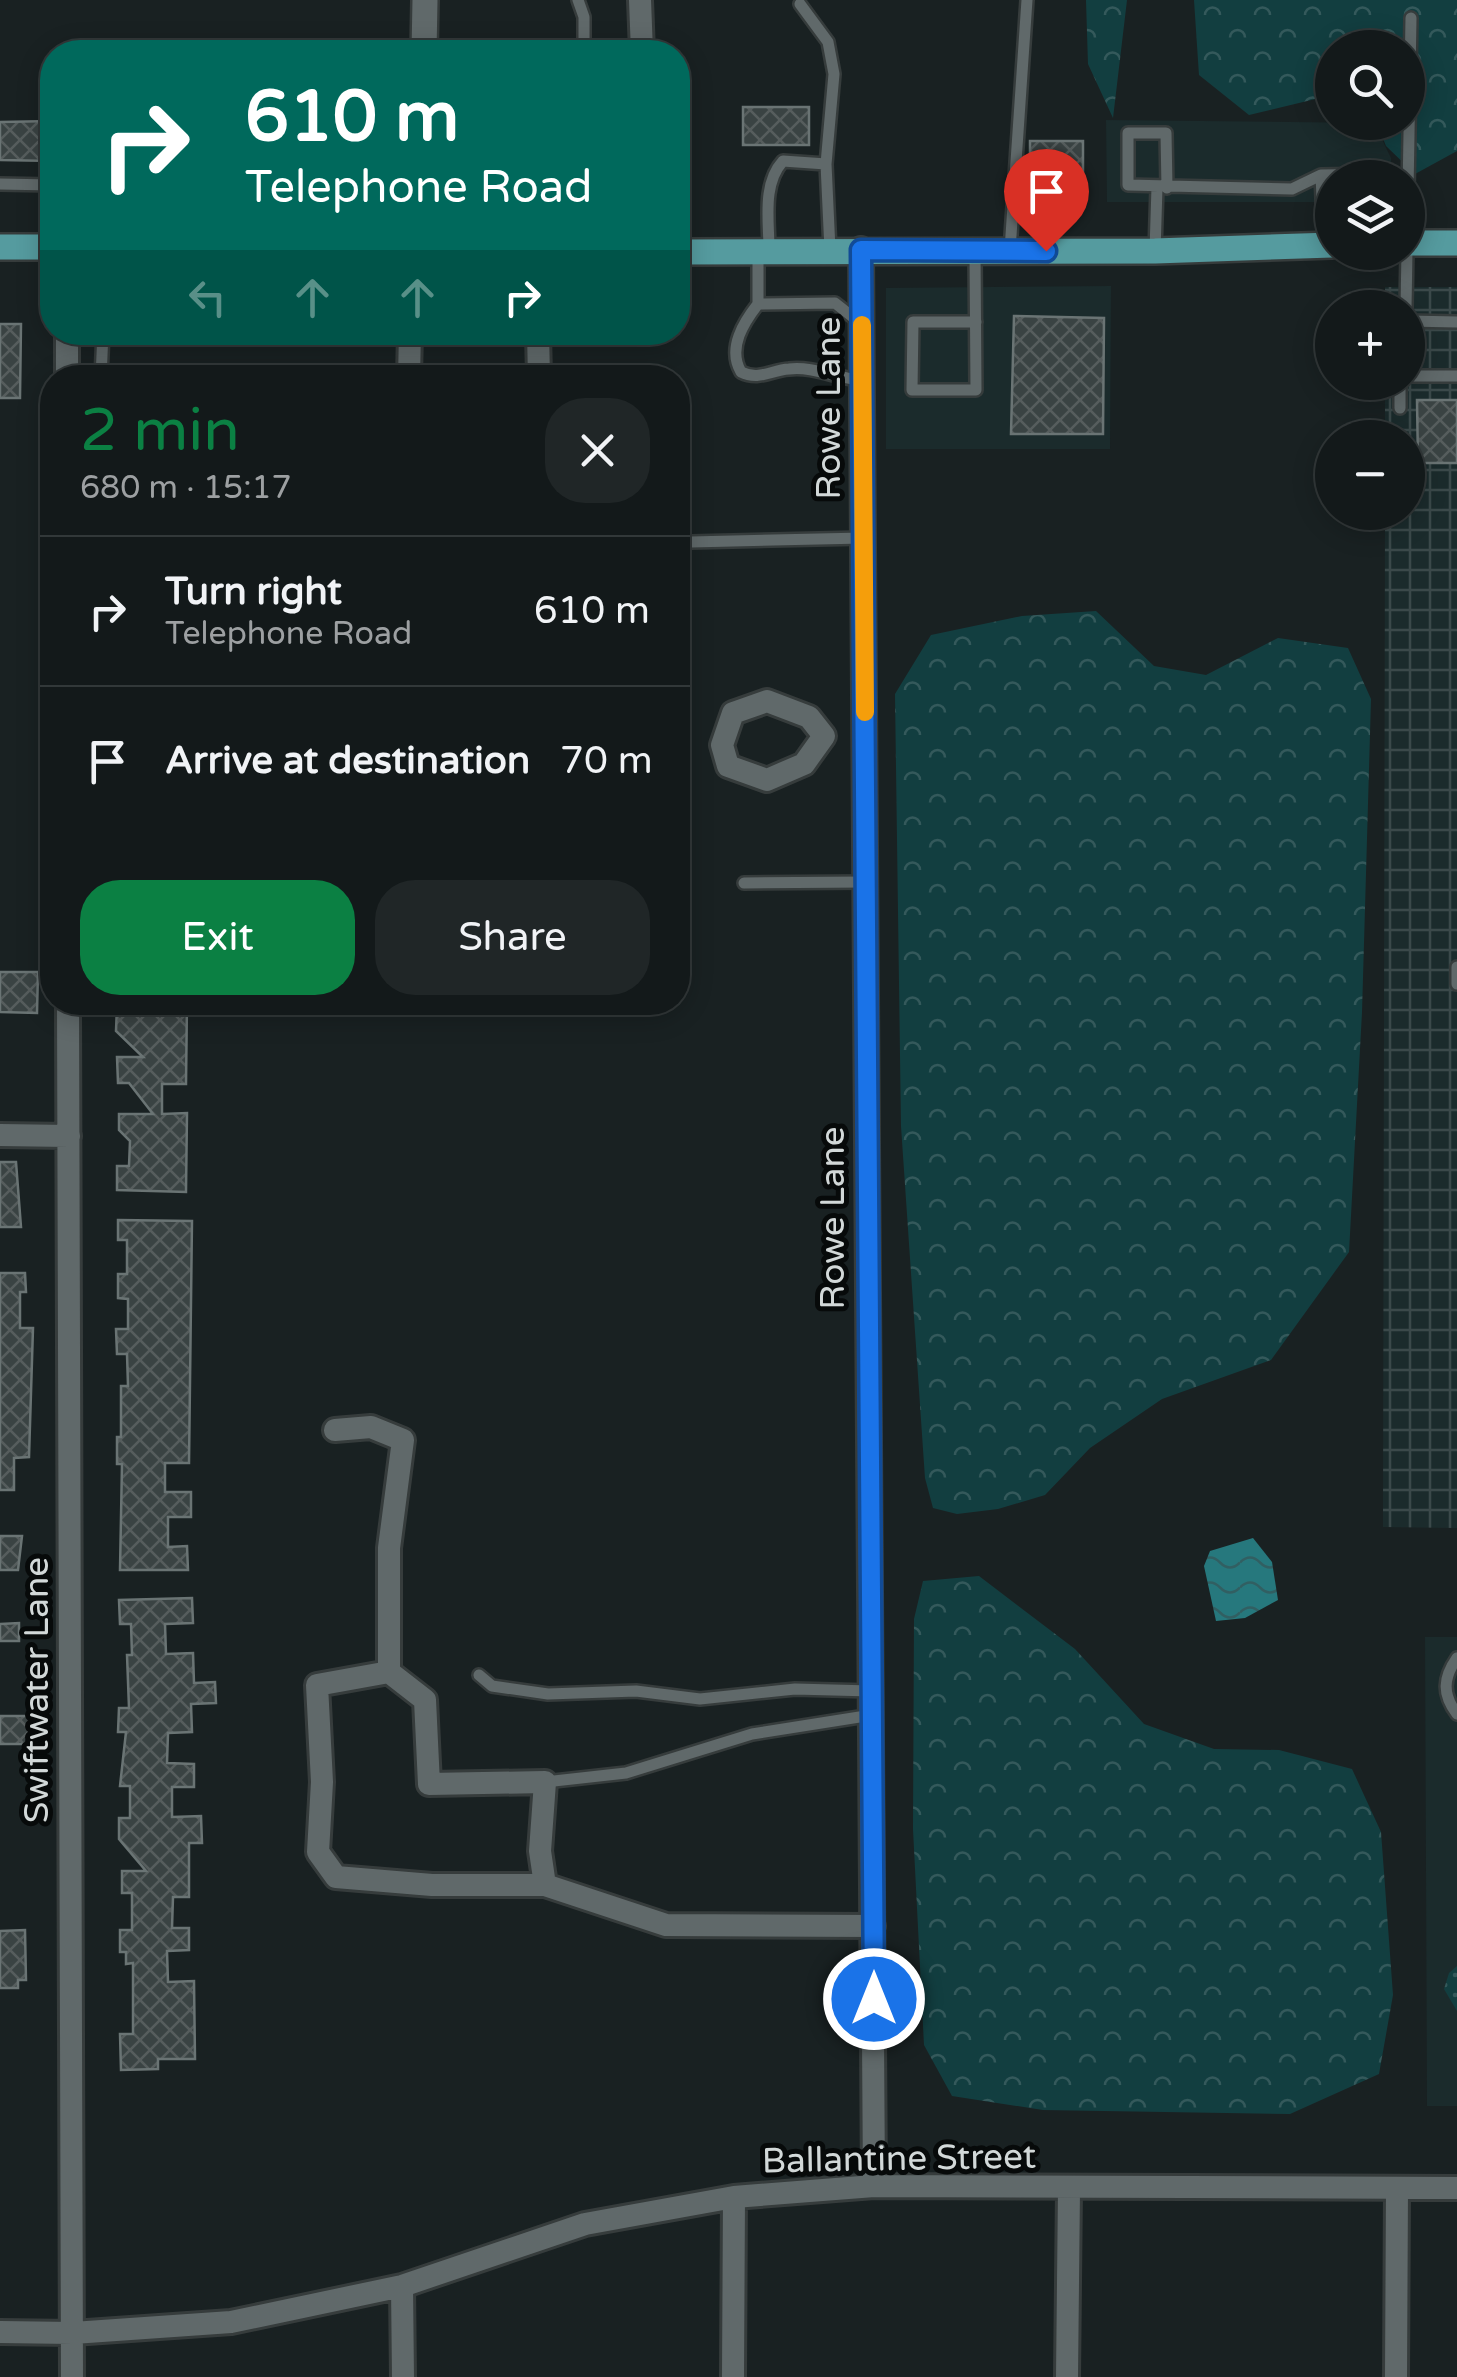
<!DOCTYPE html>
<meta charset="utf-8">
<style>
:root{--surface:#13191a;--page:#202627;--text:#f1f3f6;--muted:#9da0a2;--line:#323839;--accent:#0b8043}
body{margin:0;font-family:"Varela Round",sans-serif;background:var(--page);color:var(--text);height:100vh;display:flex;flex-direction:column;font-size:38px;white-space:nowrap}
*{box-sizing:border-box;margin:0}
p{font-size:32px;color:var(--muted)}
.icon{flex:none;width:55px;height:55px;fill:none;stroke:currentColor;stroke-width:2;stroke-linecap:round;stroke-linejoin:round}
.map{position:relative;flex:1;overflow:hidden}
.drawer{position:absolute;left:40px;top:365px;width:650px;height:650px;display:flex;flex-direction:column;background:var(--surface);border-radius:40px;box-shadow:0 5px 25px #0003,0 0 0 2px var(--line)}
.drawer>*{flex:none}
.banner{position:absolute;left:40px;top:40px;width:650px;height:305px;border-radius:40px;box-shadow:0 5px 25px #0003,0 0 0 2px var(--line);background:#00695c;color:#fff;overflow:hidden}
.fabs{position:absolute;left:1315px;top:30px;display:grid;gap:20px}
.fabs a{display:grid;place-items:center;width:110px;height:110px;border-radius:50%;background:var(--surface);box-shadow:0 5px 25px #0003,0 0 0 2px var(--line);font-size:50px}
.pin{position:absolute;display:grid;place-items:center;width:85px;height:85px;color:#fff;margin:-102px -42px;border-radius:50% 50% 50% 0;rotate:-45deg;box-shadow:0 0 10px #0007}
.pin .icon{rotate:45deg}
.me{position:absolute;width:110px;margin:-55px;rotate:0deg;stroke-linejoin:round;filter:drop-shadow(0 0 8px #0008)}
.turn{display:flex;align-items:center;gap:35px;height:210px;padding:0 40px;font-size:45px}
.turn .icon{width:130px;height:130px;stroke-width:2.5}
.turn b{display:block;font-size:70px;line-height:85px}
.lanes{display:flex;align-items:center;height:95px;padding:0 40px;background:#0003;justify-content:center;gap:50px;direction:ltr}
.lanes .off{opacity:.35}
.round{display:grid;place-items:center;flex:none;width:105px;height:105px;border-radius:40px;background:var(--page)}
.overview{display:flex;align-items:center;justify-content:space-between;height:170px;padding:0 40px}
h1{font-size:60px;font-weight:600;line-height:75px;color:var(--accent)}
.cta{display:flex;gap:20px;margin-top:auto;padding:20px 40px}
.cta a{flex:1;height:115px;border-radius:40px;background:var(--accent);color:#fff;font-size:40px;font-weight:600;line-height:115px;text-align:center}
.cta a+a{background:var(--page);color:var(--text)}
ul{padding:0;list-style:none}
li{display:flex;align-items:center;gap:30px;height:150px;padding:0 40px;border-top:2px solid var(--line)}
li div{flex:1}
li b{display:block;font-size:38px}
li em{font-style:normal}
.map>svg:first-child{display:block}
.built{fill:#1b2b2c}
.industrial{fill:url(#industrial-grid)}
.grass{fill:url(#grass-dots)}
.forest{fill:url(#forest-crowns)}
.water{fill:url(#water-waves)}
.building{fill:url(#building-cross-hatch);stroke:#6a7474;stroke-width:2.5}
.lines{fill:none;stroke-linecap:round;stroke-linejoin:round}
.service-casing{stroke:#363c3c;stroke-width:16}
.minor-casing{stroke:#363c3c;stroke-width:28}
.secondary-casing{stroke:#363c3c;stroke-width:30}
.primary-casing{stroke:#363c3c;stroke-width:30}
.service{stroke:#60696a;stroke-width:11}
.minor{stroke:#60696a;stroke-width:22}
.secondary{stroke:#60696a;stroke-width:25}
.primary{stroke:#559b9f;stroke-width:25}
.route-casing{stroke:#114b97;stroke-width:25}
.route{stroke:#1a73e8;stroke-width:18}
.slow{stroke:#f59e0b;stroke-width:18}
.labels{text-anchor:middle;stroke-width:10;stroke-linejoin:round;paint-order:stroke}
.street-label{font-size:35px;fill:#d2d8d8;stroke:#070a0a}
</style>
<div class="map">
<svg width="1457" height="2377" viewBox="0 0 1457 2377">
<defs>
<pattern id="industrial-grid" width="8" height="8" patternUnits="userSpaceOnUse" patternTransform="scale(2.5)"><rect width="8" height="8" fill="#1b2b2c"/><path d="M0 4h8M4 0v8" fill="none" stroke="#3b494a"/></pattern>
<pattern id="grass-dots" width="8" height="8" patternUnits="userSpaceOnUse" patternTransform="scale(2.5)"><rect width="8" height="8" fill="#123e40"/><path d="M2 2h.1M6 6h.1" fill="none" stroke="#34595b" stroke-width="1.8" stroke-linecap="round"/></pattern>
<pattern id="forest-crowns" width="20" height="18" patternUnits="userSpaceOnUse" patternTransform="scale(2.5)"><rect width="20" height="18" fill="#123e40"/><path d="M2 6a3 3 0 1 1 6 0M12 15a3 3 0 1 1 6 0" fill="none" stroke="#34595b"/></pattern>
<pattern id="water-waves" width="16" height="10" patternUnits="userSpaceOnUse" patternTransform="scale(2.5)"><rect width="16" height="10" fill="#26787d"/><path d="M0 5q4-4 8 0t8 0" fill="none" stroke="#315f62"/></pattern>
<pattern id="building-cross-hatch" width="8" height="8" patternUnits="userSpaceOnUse" patternTransform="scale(2.5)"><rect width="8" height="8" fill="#3a4343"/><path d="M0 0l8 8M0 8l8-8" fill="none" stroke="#565d5d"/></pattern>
</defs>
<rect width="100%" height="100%" fill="#192122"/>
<path class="built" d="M 1106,120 L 1374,123 L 1391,158 L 1391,177 L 1332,178 L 1332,202 L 1107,202 Z
M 1111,286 L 1110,449 L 886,449 L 886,288 Z
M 1425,1637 L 1457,1637 L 1457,2106 L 1427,2106 Z"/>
<path class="industrial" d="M 1385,287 L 1457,287 L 1457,1528 L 1383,1527 L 1385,513 L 1408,512 L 1408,438 L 1385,437 L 1385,383 L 1408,382 L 1408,308 L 1385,307 Z"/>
<path class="grass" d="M 1457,1966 L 1457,2011 L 1444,1989 L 1449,1973 Z"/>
<path class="forest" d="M 1086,0 L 1127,0 L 1113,118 L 1088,64 Z
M 1194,0 L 1457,0 L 1457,151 L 1415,174 L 1386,146 L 1377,123 L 1408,122 L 1408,48 L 1332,48 L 1332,95 L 1249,115 L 1199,75 Z
M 1096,611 L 1154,666 L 1206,675 L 1278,638 L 1348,648 L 1371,699 L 1362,1012 L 1349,1252 L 1271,1360 L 1162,1399 L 1090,1448 L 1045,1495 L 998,1509 L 957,1514 L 933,1508 L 925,1478 L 901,1126 L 895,694 L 931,635 L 1022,616 Z
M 979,1576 L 1075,1649 L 1144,1724 L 1214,1749 L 1279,1750 L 1352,1769 L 1381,1832 L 1393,1995 L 1379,2074 L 1290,2114 L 1043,2110 L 952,2096 L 924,2045 L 913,1829 L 914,1619 L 923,1581 Z"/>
<path class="water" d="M 1253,1538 L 1272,1562 L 1278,1600 L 1245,1618 L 1216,1621 L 1204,1566 L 1210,1551 Z"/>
<path class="building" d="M 743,107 L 809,107 L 809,145 L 743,145 Z
M 52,121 L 52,161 L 0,160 L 0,122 Z
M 1030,141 L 1083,141 L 1083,177 L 1030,177 Z
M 1014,316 L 1104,318 L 1103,434 L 1011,434 Z
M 0,324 L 21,324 L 20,398 L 0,398 Z
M 1417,400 L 1457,400 L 1457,463 L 1418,463 Z
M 0,972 L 38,972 L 37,1013 L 0,1012 Z
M 144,1002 L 187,1002 L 186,1084 L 162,1084 L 162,1114 L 187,1113 L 186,1192 L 117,1190 L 117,1166 L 129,1166 L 130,1141 L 119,1130 L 119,1114 L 153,1114 L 129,1083 L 118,1083 L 117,1057 L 143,1057 L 116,1031 L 117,1005 L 144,1006 Z
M 0,1162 L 16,1162 L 21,1227 L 0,1227 Z
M 118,1220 L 192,1221 L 189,1463 L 165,1463 L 165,1492 L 191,1492 L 191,1517 L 168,1517 L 168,1547 L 187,1546 L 188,1570 L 120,1570 L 122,1464 L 117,1464 L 117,1437 L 121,1437 L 121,1386 L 128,1386 L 127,1354 L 117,1354 L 116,1329 L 128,1329 L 128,1299 L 118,1298 L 118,1274 L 127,1274 L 127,1240 L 118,1240 Z
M 0,1273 L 25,1273 L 26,1292 L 20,1292 L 20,1328 L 33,1328 L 29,1457 L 14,1458 L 14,1490 L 0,1490 Z
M 0,1536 L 22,1536 L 18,1570 L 0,1570 Z
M 192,1598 L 193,1623 L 165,1624 L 166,1654 L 193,1653 L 194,1683 L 215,1682 L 216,1703 L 191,1704 L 192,1732 L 168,1733 L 167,1763 L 194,1764 L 194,1787 L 172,1787 L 172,1817 L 201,1816 L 202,1843 L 189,1843 L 189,1897 L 173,1897 L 172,1928 L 189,1928 L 189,1950 L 167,1951 L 168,1982 L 194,1981 L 195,2059 L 158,2059 L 158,2069 L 121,2070 L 120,2034 L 133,2034 L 133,1963 L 126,1964 L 126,1952 L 120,1952 L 120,1930 L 132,1930 L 132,1893 L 122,1893 L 122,1871 L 146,1871 L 119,1839 L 119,1818 L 130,1818 L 130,1786 L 120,1786 L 126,1732 L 118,1732 L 119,1708 L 129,1708 L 127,1655 L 132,1655 L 131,1624 L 120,1624 L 119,1600 Z
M 19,1623 L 19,1641 L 0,1641 L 0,1624 Z
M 0,1716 L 31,1716 L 31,1744 L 0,1744 Z
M 25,1930 L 26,1980 L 18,1980 L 18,1988 L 0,1988 L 0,1931 Z"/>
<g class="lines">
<defs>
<path id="service" d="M 578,0 L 584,17 L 584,52
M 800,4 L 828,42 L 834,74 L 826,164
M 0,184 L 52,185
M 1167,188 L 1166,133 L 1128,133 L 1128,185 L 1292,189 L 1321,175
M 1324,246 L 1321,175 L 1375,174 L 1375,178
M 758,250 L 758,304 L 835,303 L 859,322
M 769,250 C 769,221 762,184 783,161 L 826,164 L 830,250
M 1010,250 L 1027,0
M 1155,251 L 1157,187
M 975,252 L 976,390 L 912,390 L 913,322 L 976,322
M 758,304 C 744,322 727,348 741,372 C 759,381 771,370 789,369 C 814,366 838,379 862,380
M 1406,308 L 1411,18
M 1408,321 L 1457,322
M 1408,376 L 1457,376
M 101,378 L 103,332
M 1400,408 L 1400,382
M 691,542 L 863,538
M 744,883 L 865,882
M 1457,967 L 1457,984
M 1457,1658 C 1443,1678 1442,1694 1457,1714
M 479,1675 L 492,1686 L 548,1694 L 636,1691 L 700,1699 L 795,1689 L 871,1691
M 545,1782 L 626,1773 L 752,1734 L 872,1715"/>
<path id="minor" d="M 640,0 L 642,52
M 861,249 L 874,2186
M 67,332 L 67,378
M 538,332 L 539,378
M 409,378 L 410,332
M 767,701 L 809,717 L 824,736 L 804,764 L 767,780 L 728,766 L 722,745 L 733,713 Z
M 68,1002 L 72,2377
M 0,1135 L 69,1136
M 335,1430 L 371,1427 L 403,1440 L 389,1548 L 389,1672 L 425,1700 L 429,1784 L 545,1782 L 540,1851 L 545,1885
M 389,1672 L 317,1685 L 322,1782 L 318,1852 L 336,1877 L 432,1885 L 545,1885 L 666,1925 L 873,1926
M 402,2286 L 403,2377
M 0,2332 L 73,2333 L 231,2322 L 402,2286 L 585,2224 L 734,2197 L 874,2186 L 1457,2188
M 733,2377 L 734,2197
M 1067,2377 L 1069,2189
M 1396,2377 L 1397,2188"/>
<path id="secondary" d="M 424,52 L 425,0"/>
<path id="primary" d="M 1408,243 L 1457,243
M 0,247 L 52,247
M 678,252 L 1155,251 L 1332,245"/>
</defs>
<use href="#service" class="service-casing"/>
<use href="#minor" class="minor-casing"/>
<use href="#secondary" class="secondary-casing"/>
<use href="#primary" class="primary-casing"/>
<use href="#service" class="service"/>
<use href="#minor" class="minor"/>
<use href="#secondary" class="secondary"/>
<use href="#primary" class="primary"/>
</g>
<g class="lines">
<defs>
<path id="route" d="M 874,1999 L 861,250 L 1046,251"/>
</defs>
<use href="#route" class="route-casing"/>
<use href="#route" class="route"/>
<path class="slow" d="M 862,325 L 865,712"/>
</g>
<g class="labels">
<g class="street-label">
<text transform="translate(828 408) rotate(-90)" y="12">Rowe Lane</text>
<text transform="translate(832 1218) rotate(-90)" y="12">Rowe Lane</text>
<text transform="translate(36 1690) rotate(-90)" y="12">Swiftwater Lane</text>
<text transform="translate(899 2158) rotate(-1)" y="12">Ballantine Street</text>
</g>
</g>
</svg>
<div class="fabs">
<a><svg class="icon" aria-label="search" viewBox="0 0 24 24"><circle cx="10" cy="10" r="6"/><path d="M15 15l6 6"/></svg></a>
<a><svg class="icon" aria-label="layers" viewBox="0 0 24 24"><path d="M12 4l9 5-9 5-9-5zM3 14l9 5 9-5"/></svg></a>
<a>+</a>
<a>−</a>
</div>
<div class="pin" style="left:1046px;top:251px;background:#d93025"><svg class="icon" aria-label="arrive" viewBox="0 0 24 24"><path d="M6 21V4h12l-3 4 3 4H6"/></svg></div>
<svg class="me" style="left:874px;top:1999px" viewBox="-20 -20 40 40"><circle r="17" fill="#1a73e8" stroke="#fff" stroke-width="3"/><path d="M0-11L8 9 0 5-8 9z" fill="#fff"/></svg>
<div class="banner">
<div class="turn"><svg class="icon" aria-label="right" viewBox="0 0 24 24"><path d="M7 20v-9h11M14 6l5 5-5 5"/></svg><div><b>610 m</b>Telephone Road</div></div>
<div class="lanes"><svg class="icon off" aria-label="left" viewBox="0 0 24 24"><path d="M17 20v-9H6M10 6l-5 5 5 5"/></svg><svg class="icon off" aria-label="ahead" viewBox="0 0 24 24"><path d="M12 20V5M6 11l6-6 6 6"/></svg><svg class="icon off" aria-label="ahead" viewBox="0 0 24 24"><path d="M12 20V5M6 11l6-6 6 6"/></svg><svg class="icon" aria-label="right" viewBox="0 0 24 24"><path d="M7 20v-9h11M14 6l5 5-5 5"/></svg></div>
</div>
<section class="drawer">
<div class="overview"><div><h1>2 min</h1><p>680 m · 15:17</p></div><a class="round"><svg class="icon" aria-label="close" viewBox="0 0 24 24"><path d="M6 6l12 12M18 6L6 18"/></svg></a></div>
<ul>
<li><svg class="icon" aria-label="right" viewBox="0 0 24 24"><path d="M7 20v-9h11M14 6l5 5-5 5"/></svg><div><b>Turn right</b><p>Telephone Road</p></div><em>610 m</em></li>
<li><svg class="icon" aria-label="arrive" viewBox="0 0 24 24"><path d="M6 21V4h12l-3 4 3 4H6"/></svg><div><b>Arrive at destination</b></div><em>70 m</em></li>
</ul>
<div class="cta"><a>Exit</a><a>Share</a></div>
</section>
</div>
